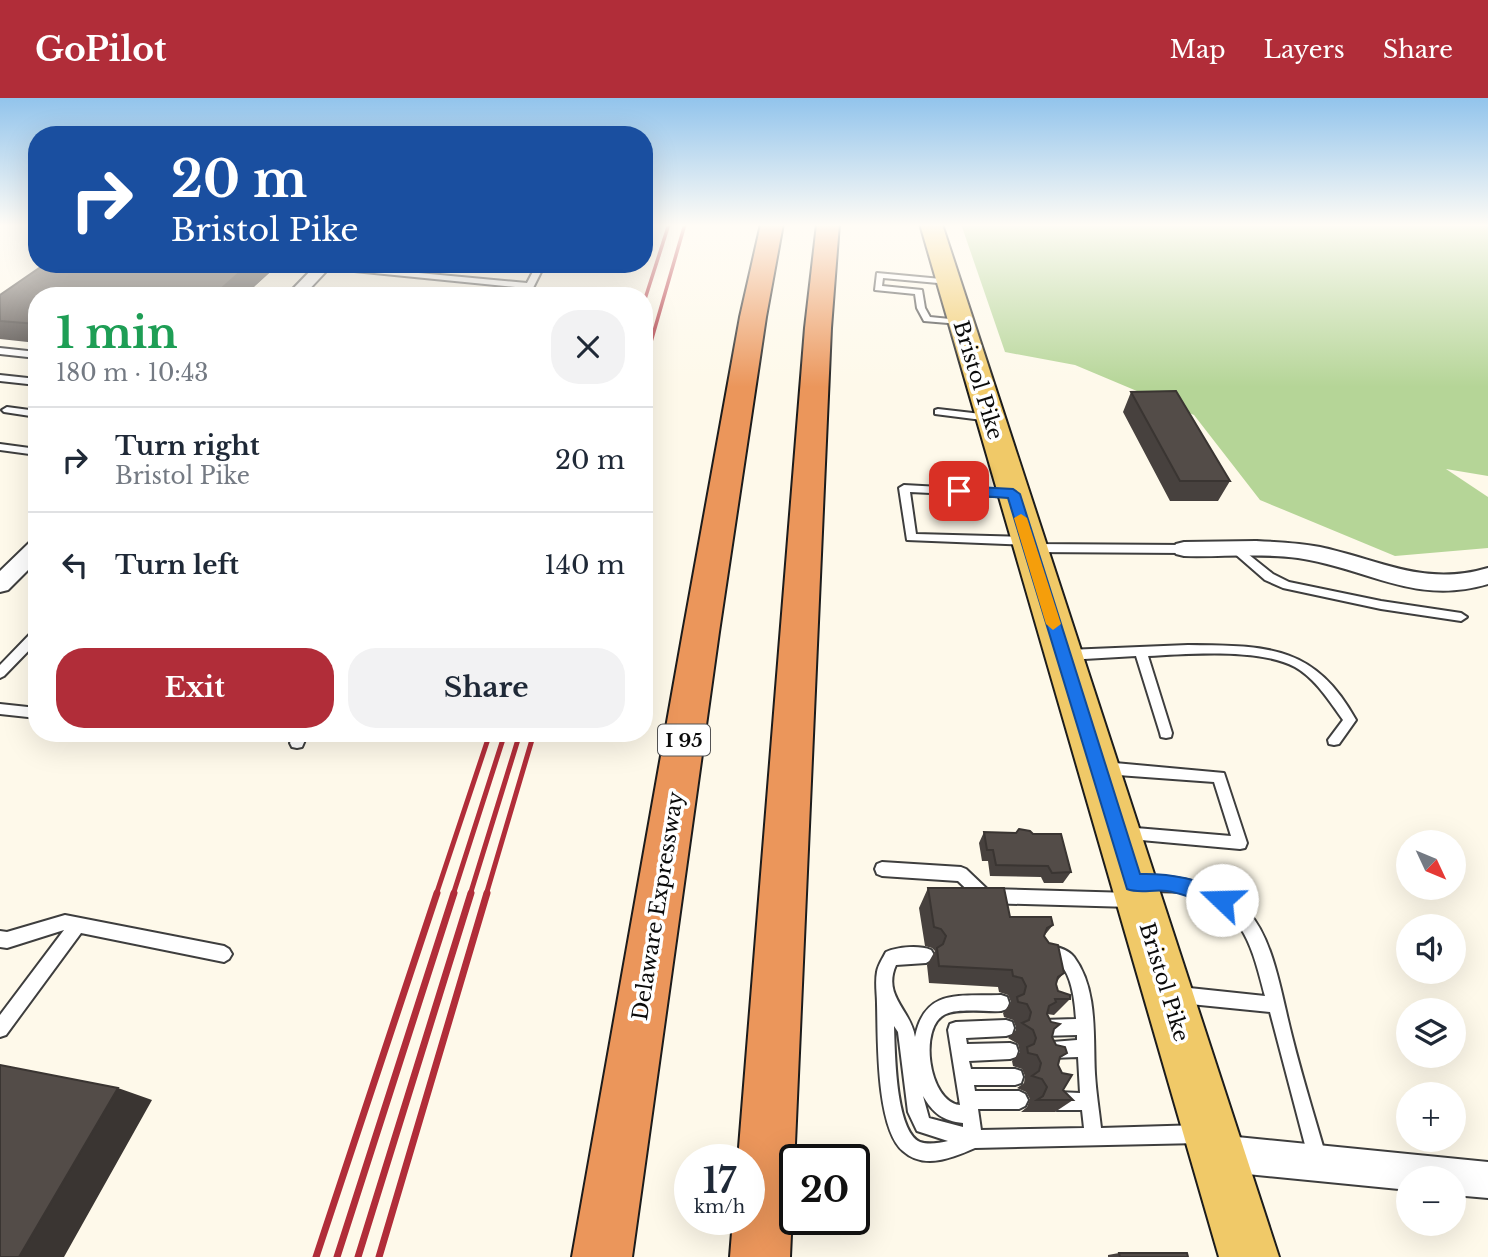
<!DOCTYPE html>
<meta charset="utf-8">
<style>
:root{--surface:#fff;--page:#f2f2f3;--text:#1f2937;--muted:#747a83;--line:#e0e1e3;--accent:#b12d39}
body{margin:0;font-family:"Libre Baskerville",serif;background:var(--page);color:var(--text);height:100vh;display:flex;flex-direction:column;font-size:26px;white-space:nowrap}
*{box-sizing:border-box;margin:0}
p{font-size:23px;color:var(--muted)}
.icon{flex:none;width:38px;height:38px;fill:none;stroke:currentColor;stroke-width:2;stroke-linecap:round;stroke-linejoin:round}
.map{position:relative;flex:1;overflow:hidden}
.drawer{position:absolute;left:28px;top:189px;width:625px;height:455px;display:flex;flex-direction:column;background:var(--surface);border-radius:28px;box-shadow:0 7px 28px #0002}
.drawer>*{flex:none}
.hud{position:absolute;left:28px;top:28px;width:625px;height:147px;border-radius:28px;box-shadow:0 7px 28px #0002;background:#1a4fa0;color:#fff;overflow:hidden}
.needle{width:46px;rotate:134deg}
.buttons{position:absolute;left:1396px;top:732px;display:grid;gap:14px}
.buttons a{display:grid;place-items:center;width:70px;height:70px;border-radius:50%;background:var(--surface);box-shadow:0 7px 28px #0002;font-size:35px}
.speed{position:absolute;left:674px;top:1046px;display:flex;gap:14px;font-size:35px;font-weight:700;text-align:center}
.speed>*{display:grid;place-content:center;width:91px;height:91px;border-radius:50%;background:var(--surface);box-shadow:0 7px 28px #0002;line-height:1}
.speed small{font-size:18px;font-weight:400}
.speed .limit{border:4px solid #111;border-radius:10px;background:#fff;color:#111}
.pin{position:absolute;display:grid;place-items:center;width:60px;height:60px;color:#fff;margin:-30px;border-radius:14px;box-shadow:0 4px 10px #0006}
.me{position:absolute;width:77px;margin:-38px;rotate:291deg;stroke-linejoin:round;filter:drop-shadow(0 0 5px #0008)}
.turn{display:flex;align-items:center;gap:24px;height:147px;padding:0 28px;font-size:32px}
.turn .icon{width:91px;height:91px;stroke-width:2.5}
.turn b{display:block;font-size:49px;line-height:60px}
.round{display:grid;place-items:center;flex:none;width:74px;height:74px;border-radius:28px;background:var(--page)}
.head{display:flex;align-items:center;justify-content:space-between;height:119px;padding:0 28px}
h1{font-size:42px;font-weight:700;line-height:52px;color:#1e9e55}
.primary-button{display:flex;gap:14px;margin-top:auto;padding:14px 28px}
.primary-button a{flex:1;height:80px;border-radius:28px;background:var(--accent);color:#fff;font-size:28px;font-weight:700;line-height:80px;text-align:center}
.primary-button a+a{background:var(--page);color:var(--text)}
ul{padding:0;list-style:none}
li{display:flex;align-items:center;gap:21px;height:105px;padding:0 28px;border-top:2px solid var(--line)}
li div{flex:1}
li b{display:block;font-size:26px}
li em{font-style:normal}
header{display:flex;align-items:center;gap:42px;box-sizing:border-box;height:98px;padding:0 35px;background:var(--accent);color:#fff}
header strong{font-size:33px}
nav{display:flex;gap:38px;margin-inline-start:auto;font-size:24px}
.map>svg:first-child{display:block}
.forest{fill:#b5d597}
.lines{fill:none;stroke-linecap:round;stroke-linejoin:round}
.service-casing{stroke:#3e3e3e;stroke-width:4}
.minor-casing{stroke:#3e3e3e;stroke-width:4}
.primary-casing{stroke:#1c1c1c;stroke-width:4}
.motorway-casing{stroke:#1c1c1c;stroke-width:4}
.service{fill:#fff;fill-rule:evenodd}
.minor{fill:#fff;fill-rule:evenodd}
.primary{fill:#f0c968;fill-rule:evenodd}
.motorway{fill:#eb965b;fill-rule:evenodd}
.rail-far2{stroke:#b12d39;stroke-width:3.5}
.rail-far1{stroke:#b12d39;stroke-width:5}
.rail{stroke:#b12d39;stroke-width:7}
.wall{fill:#47413e}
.shaded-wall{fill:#3a3532}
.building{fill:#534c48;stroke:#3a3532;stroke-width:2}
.route{fill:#1a73e8;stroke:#114b97;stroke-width:2}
.slow{fill:#f59e0b}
.labels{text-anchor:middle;stroke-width:7;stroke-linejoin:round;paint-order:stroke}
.shield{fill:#fff;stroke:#545454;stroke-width:2}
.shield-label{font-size:19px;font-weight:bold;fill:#0b0b0b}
.street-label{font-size:21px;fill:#0b0b0b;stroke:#fff}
</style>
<header>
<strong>GoPilot</strong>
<nav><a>Map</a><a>Layers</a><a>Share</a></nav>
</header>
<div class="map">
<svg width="1488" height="1159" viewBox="0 0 1488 1159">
<rect width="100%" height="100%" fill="#fef9ea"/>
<path class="forest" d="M 961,126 L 1488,126 L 1488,378 L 1446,371 L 1488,399 L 1488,450 L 1395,458 L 1260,402 L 1194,317 L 1075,267 L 1005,254 Z"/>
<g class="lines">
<defs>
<path id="service" d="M 322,166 L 527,185 L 537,166 L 545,166 L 529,198 L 521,198 L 525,190 L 324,170 L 320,168 Z
M 877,175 L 952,182 L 952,186 L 949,186 L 883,180 L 882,188 L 922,192 L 925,210 L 930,219 L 960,222 L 964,224 L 960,226 L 924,223 L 917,210 L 915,196 L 875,192 Z
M 0,250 L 37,254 L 37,260 L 0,256 Z
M 0,277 L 37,281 L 37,287 L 0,283 Z
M 7,309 L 37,313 L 37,319 L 4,314 L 2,312 Z
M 938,311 L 990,317 L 995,320 L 990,323 L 935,316 L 935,312 Z
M 0,346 L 37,351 L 37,357 L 0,352 Z
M 904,387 L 1013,393 L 1018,396 L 1013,399 L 910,394 L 916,436 L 1028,439 L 1033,443 L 1028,447 L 907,442 L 899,390 Z
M 1031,446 L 1184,447 L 1189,451 L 1184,455 L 1031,454 L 1026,450 Z
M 1238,448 L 1273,476 L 1289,484 L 1381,503 L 1461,515 L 1467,519 L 1461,523 L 1381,511 L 1283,490 L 1265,482 L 1234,455 L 1233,452 Z
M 37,532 L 37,544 L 4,578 L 0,580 L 0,567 L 33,533 Z
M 1188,547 C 1266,548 1314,546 1356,622 L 1339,646 L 1334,647 L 1329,646 L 1328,642 L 1343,622 C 1330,604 1315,580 1295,569 C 1260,550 1187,556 1148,558 L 1172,635 L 1171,639 L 1166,640 L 1161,639 L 1160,635 L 1136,558 L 1067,562 L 1061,557 L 1067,552 Z
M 0,606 L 37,610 L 37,620 L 0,616 Z
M 295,635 L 308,635 L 302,649 L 297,650 L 292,649 L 290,645 Z
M 1104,664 L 1224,675 L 1247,745 L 1245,750 L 1240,751 L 1119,740 L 1117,735 L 1119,730 L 1124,729 L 1231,738 L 1214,684 L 1104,676 L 1099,674 L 1097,670 L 1099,666 Z
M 882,764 L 961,769 L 966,771 L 987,791 L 1131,795 L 1136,797 L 1138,802 L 1136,807 L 1131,809 L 984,805 L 979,803 L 958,783 L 882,778 L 877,776 L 875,771 L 877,766 Z
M 1141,778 C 1178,777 1223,785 1249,815 C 1270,838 1279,883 1286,913 C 1297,963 1313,1013 1327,1062 L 1324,1068 L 1318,1071 L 1312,1068 L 1309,1062 L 1270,914 L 1180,905 L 1174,903 L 1172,897 L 1174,891 L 1180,889 L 1265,898 C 1251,844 1242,804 1179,794 C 1165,792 1148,795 1136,790 L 1134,785 L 1136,780 Z
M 65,817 L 224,848 L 229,851 L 232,856 L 229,861 L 224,864 L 81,835 L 6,937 L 0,939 L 0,917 L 64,832 L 7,850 L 0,849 L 0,833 L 7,834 Z
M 1045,847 C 1055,848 1068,851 1074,859 C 1098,891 1093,939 1095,976 C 1096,994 1099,1012 1101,1030 L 1200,1027 L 1206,1030 L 1209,1036 L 1206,1042 L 1200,1045 L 975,1050 C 952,1060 924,1072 903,1053 C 876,1030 878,941 877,906 C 877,896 875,884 877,874 C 878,867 883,860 886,854 C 898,849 919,847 931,852 L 934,857 L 931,862 L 926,865 L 896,867 C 882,898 911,912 915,939 C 925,889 961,899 1001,897 L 1007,899 L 1009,905 L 1007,911 L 1001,913 C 986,914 959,910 946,916 C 918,927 928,1004 960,1007 L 948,932 L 950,926 L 956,924 L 1006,922 L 1012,924 L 1014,930 L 1012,936 L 1006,938 L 966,940 L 967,946 L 1010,945 L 1016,947 L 1018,953 L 1016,959 L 1010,961 L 969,963 L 971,971 L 1015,971 L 1021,973 L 1023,979 L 1021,985 L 1015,987 L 974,987 L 975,993 L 1019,993 L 1025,996 L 1028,1002 L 1025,1008 L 1019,1011 L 978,1011 L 981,1032 L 1084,1030 L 1082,1012 L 1057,1012 L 1051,1009 L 1048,1003 L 1051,997 L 1057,994 L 1080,995 L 1078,959 L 1052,960 L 1046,958 L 1044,952 L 1046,946 L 1052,944 L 1077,942 L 1077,937 L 1042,938 L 1036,936 L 1034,930 L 1036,924 L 1042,922 L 1076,921 C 1075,906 1072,871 1056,864 C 1051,862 1045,863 1040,860 L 1037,855 L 1040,850 ZM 894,928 L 898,934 L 908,1014 L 917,1033 L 948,1043 C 939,1045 929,1047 920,1044 C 895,1033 895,952 894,928 ZM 923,998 C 933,1015 943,1023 963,1025 L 963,1029 L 929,1020 Z"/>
<path id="minor" d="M 317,166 L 333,166 L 303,198 L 286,198 Z
M 37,443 L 37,463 L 8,492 L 0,494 L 0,473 L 29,445 Z
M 1256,443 C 1277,444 1299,445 1320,449 C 1381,462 1424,489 1488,470 L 1488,486 C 1415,508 1367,470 1298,460 C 1260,455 1222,459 1184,458 L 1176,456 L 1173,451 L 1176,446 L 1184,444 Z
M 1217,1037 L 1488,1064 L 1488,1100 L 1454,1097 L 1454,1080 L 1409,1080 L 1409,1092 L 1217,1073 L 1204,1068 L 1199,1055 L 1204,1042 Z"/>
<path id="primary" d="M 920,126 L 942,126 L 1279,1159 L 1219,1159 Z"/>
<path id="motorway" d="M 761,126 L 783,126 L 766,219 L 719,534 L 632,1159 L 572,1159 L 683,534 L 740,219 Z
M 817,126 L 839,126 L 831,230 L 790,1159 L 730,1159 L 733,1122 L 749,1122 L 749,1062 L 738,1062 L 805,230 Z"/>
</defs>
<use href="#service" class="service-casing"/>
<use href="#minor" class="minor-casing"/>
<use href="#primary" class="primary-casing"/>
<use href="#motorway" class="motorway-casing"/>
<use href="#service" class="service"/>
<use href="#minor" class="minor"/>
<use href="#primary" class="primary"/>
<use href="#motorway" class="motorway"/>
<path class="rail-far2" d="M 644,204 L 669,126
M 644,268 L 685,126"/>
<path class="rail-far1" d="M 436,797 L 490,635
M 453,797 L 505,635
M 470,797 L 520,635
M 486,797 L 534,635"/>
<path class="rail" d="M 316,1159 L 437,795
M 337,1159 L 454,795
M 358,1159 L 471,795
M 379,1159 L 487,795"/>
</g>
<path class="wall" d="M 279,166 L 244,198 L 37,198 L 37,245 L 0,241 L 0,197 Z
M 1131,294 L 1230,383 L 1218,403 L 1170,403 L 1123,314 Z
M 984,734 L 1033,736 L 1071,774 L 1063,785 L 1044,785 L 1041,779 L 990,778 L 988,763 L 982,763 L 979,745 Z
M 928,790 L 1010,819 L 1053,827 L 1044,838 L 1064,875 L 1057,883 L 1056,886 L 1058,893 L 1070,901 L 1054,917 L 1047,916 L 1054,931 L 1052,939 L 1056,947 L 1067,955 L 1059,961 L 1058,967 L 1063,992 L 1073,1002 L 1055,1014 L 1021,1014 L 1027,1009 L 1030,1001 L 1026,994 L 1017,990 L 1024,985 L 1025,978 L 1022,971 L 1013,968 L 1012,963 L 1020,954 L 1018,946 L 1008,940 L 1016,932 L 1016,929 L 1013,922 L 1004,919 L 1003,915 L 1011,904 L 1008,897 L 999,894 L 998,889 L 929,885 L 927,867 L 935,853 L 932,850 L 925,848 L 919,810 Z
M 1119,1155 L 1188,1159 L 1108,1159 L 1108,1157 Z"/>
<path class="shaded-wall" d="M 249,166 L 279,166 L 244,198 L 213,198 Z
M 118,990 L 152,1002 L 64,1159 L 19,1159 Z"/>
<path class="building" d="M 45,166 L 249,166 L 213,198 L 37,198 L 37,226 L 0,223 L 0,197 Z
M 1176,293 L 1230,383 L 1180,383 L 1131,294 Z
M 1019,731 L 1030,733 L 1033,736 L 1061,736 L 1071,774 L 1052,775 L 1048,768 L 996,767 L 993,752 L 987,752 L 984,734 L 1016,735 Z
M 928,790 L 1004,790 L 1010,819 L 1051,819 L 1053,827 L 1047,830 L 1044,838 L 1049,845 L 1058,847 L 1064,875 L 1058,879 L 1056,886 L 1058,893 L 1070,897 L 1070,901 L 1055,901 L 1056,904 L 1049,908 L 1047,916 L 1051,924 L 1060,926 L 1054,931 L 1052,939 L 1056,947 L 1065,949 L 1067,955 L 1060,959 L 1058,967 L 1062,975 L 1072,977 L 1063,992 L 1073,1002 L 1037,1002 L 1043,998 L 1047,989 L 1042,981 L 1032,978 L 1039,973 L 1041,965 L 1037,957 L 1028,955 L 1027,949 L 1034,946 L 1036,940 L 1033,932 L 1022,925 L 1029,922 L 1031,914 L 1027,906 L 1018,904 L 1017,899 L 1024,896 L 1026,888 L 1022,880 L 1013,878 L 1012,872 L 939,868 L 937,850 L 943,846 L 946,838 L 941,831 L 934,829 Z
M 0,967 L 118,990 L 19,1159 L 0,1159 Z
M 1119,1155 L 1187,1155 L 1188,1159 L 1120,1159 Z"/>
<linearGradient id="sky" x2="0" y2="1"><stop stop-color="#92c4ec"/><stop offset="0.44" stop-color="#fffcf6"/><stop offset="1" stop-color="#fffcf6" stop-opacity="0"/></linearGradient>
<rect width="1488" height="289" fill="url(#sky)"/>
<path class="route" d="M 959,388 L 1013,391 L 1020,396 L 1140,776 C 1173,775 1199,782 1229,795 L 1232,802 L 1229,808 L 1222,811 C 1204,804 1186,796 1167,793 C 1153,791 1139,796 1127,791 L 1008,400 L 954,396 L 952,393 Z"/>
<path class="slow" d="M 1021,416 L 1027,420 L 1061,526 L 1053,532 L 1046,526 L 1014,420 Z"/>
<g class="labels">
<rect class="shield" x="658" y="626.5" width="52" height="31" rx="5"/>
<g class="shield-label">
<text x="684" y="649">I 95</text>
</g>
<g class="street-label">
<text transform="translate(978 282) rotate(73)" y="7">Bristol Pike</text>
<text transform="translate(658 808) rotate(-81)" y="7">Delaware Expressway</text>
<text transform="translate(1164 884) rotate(73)" y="7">Bristol Pike</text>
</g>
</g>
</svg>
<div class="buttons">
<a><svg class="needle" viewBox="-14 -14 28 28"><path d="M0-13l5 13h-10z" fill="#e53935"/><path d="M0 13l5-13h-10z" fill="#747a83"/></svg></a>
<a><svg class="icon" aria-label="sound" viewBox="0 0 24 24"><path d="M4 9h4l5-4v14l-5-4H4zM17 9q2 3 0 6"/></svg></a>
<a><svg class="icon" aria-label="layers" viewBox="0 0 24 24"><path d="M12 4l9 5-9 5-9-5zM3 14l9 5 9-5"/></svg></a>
<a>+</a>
<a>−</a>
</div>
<div class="speed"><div>17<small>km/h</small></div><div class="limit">20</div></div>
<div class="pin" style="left:959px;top:393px;background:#d93025"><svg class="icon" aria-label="arrive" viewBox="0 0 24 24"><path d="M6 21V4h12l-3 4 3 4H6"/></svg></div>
<svg class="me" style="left:1222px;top:802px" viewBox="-20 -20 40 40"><circle r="19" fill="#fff"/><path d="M0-13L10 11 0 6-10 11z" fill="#1a73e8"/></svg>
<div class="hud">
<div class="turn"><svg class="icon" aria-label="right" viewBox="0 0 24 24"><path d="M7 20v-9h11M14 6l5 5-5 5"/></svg><div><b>20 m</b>Bristol Pike</div></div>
</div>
<section class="drawer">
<div class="head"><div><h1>1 min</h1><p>180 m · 10:43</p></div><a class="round"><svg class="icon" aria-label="close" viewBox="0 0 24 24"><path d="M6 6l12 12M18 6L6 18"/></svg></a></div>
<ul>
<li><svg class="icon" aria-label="right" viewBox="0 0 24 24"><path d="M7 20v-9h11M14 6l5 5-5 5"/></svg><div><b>Turn right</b><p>Bristol Pike</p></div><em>20 m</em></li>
<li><svg class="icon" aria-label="left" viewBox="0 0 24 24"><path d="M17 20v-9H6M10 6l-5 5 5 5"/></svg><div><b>Turn left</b></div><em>140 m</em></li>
</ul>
<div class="primary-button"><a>Exit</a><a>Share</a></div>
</section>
</div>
